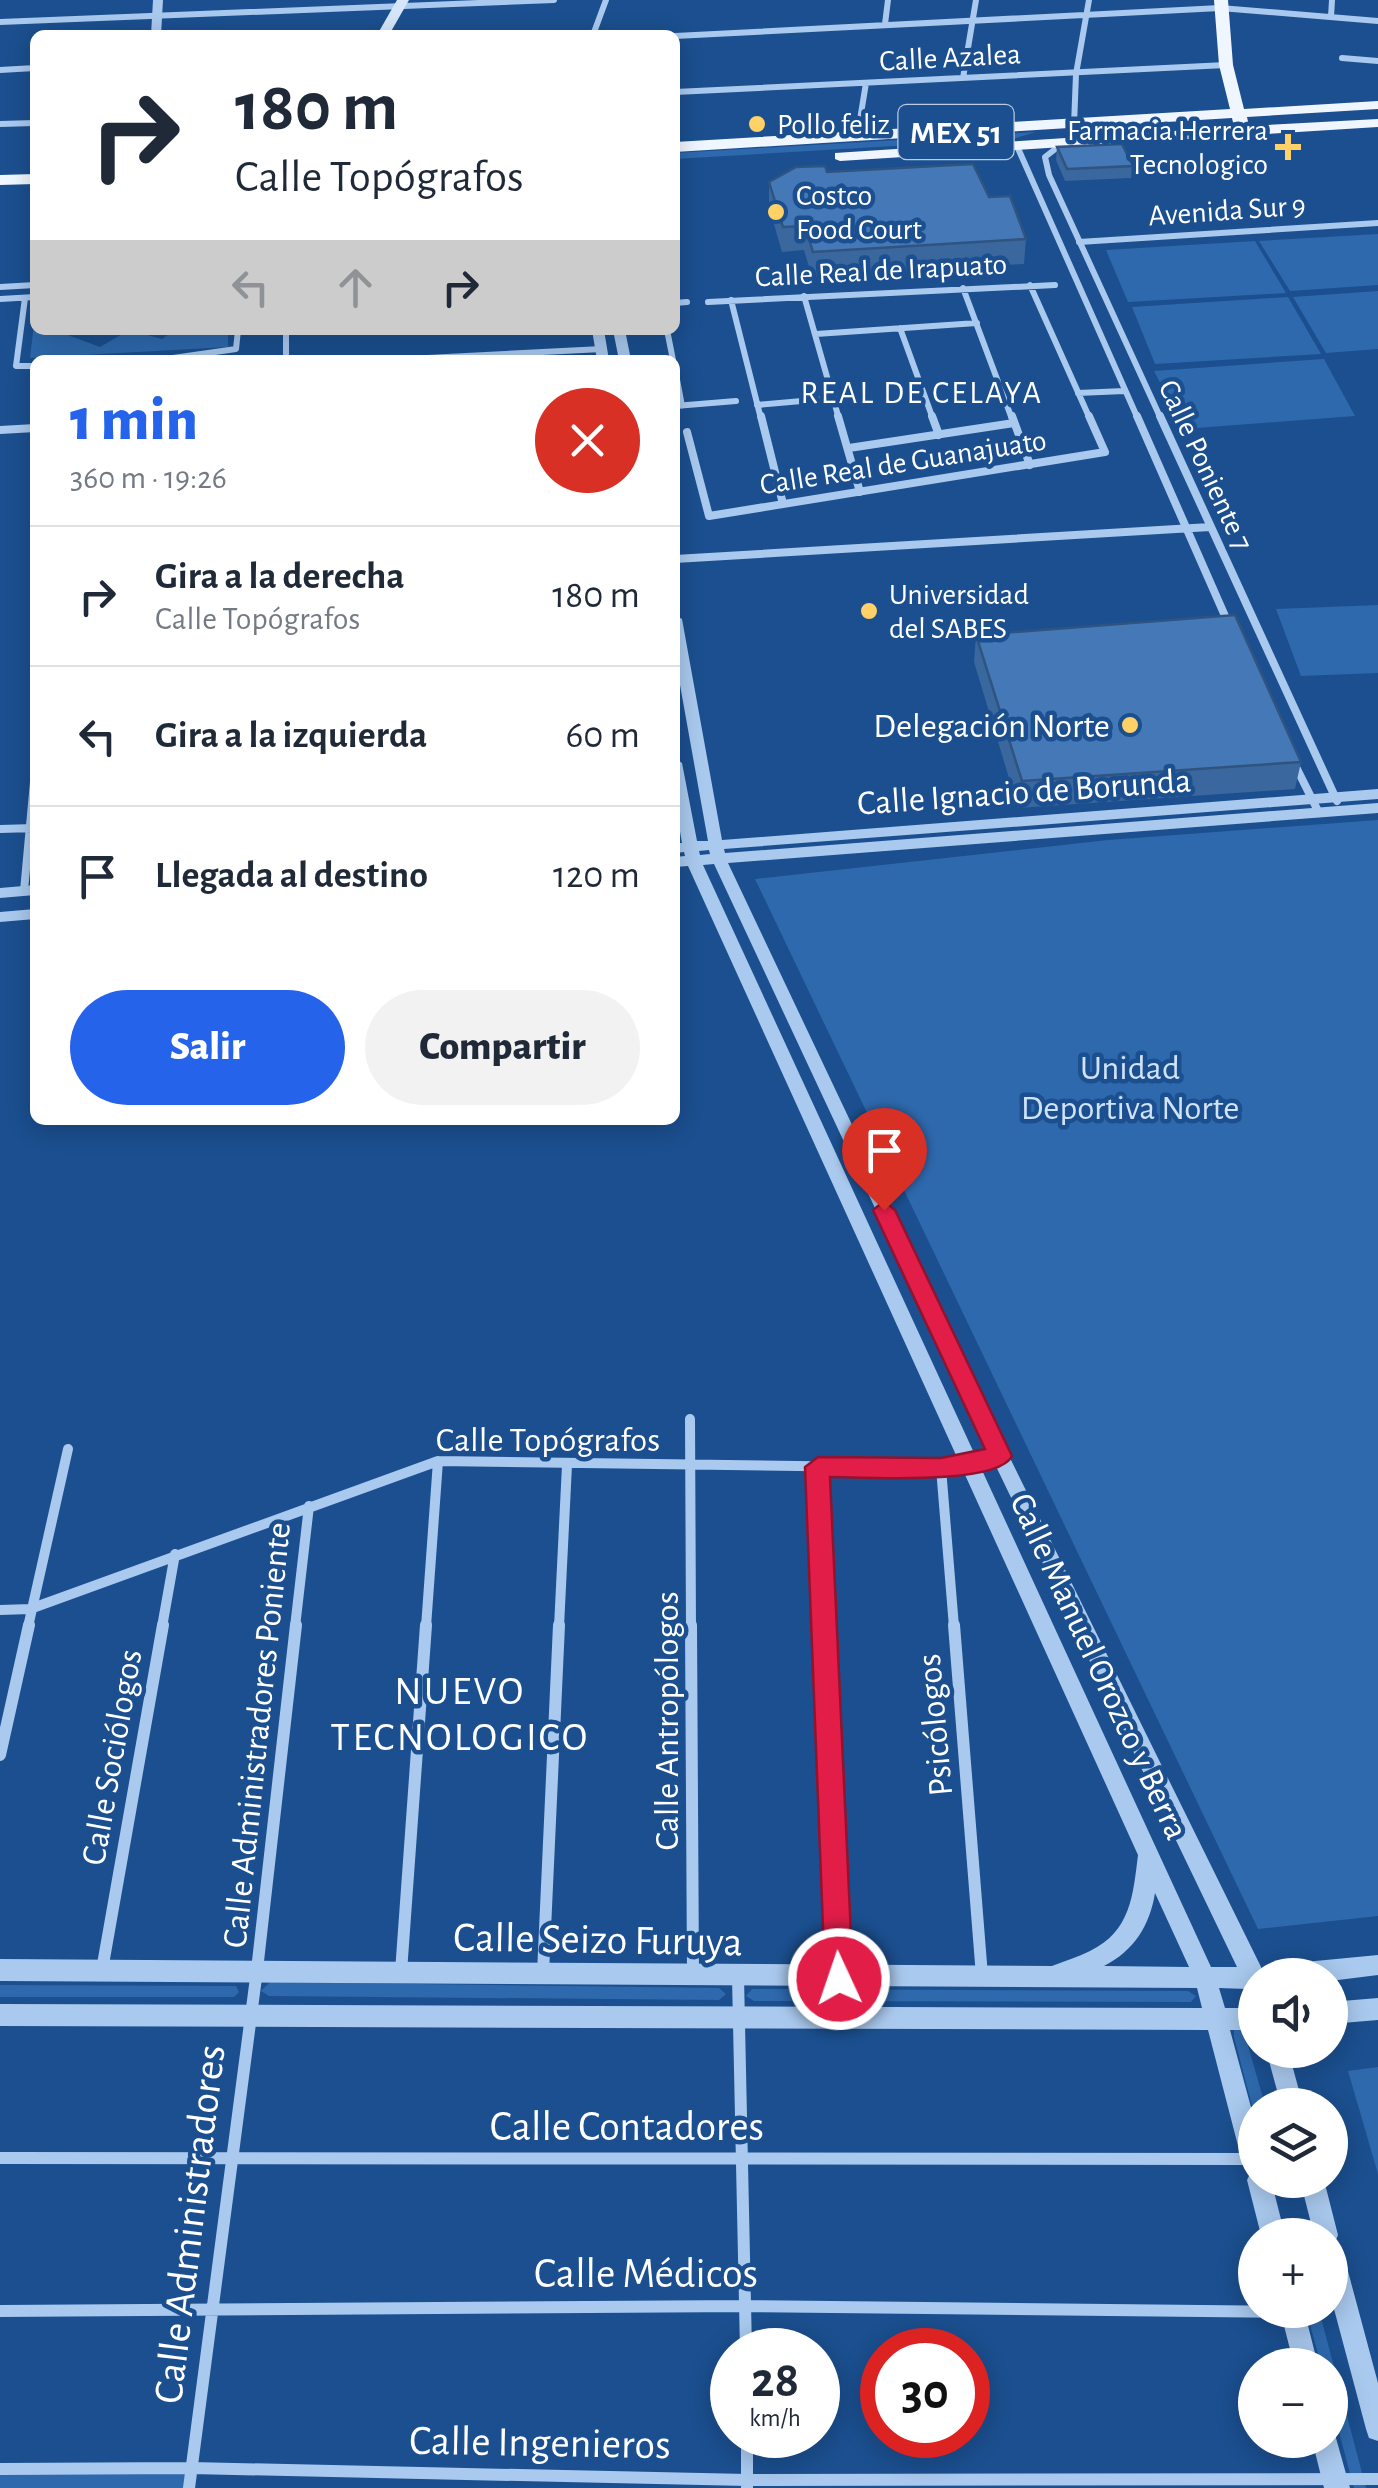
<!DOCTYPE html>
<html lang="es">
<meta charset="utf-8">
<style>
:root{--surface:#fff;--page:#f2f2f3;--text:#1f2937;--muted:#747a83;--line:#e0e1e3;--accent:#2563eb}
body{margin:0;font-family:"Alegreya Sans",sans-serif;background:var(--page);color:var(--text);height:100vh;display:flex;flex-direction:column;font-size:38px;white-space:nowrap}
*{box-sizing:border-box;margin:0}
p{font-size:32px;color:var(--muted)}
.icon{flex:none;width:55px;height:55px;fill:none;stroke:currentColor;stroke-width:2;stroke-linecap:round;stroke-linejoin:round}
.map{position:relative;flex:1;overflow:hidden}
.sheet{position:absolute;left:30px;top:355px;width:650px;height:770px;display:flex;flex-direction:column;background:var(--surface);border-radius:15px;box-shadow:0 5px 25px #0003}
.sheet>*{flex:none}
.top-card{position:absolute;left:30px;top:30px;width:650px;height:305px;border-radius:15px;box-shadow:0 5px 25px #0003;background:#fff;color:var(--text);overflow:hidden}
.buttons{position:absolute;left:1238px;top:1958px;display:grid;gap:20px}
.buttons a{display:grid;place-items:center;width:110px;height:110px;border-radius:50%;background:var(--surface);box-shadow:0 5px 25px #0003;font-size:50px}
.speed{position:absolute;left:710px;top:2328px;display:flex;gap:20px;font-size:50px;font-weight:700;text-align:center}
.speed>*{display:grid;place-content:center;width:130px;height:130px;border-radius:50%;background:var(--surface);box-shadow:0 5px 25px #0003;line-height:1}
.speed small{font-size:25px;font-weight:400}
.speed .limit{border:15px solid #d22;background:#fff;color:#111}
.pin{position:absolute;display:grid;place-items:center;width:85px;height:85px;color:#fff;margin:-102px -42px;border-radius:50% 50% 50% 0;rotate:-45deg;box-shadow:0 0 10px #0007}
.pin .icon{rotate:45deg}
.me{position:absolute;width:110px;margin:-55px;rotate:357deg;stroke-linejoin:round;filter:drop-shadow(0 0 8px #0008)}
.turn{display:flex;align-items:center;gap:35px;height:210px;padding:0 40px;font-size:45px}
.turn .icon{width:130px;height:130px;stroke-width:2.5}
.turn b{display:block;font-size:70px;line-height:85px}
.lanes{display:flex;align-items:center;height:95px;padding:0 40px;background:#0003;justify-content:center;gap:50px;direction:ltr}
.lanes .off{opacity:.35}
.round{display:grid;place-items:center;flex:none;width:105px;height:105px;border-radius:52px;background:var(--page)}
.overview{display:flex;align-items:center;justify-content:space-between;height:170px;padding:0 40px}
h1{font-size:60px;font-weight:800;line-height:75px;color:var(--accent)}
.primary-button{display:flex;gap:20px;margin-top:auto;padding:20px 40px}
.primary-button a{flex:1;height:115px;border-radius:60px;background:var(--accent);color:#fff;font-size:40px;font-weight:800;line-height:115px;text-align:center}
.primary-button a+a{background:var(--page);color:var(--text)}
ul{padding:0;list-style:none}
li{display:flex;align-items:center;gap:30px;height:140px;padding:0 40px;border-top:2px solid var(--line)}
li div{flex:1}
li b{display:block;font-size:38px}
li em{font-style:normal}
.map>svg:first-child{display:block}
.green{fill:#2e69ad}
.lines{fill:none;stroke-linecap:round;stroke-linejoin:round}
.minor-far3{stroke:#a9c9ee;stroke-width:6}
.minor-far2{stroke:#a9c9ee;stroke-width:8}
.minor-far1{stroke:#a9c9ee;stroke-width:10}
.minor{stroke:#a9c9ee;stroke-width:12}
.tertiary{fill:#a9c9ee;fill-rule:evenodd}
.secondary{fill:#d6e6fa;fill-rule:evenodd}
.primary{fill:#f0f6ff;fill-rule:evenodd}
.wall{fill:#3a679d}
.building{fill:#4478b7;stroke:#305480;stroke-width:2.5}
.route{fill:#e11d48;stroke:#92132f;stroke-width:2.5}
.poi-dot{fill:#ffd166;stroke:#1b4f8f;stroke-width:4}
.labels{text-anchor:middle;stroke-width:9;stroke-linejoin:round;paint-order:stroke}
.far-street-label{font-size:30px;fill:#fff;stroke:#1b4f8f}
.far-poi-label{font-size:30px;fill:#fff;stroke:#1b4f8f;text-anchor:start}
.shield{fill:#1b4f8f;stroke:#bbcadd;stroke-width:2.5}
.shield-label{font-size:32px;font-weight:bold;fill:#fff}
.far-quarter-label{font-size:32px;letter-spacing:2.5px;fill:#fff;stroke:#1b4f8f}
.poi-label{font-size:35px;fill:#fff;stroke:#1b4f8f;text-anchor:end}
.street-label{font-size:35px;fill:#fff;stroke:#1b4f8f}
.park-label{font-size:35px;fill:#cfe3fa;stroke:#1b4f8f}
.quarter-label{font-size:40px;letter-spacing:2.5px;fill:#fff;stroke:#1b4f8f}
.near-street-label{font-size:42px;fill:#fff;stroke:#1b4f8f}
</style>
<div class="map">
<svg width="1378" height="2488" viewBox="0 0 1378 2488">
<rect width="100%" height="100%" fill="#1b4f8f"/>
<path class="green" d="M 1036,132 L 1013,139 L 675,159 L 675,153 Z
M 1378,234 L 1378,285 L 1290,291 L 1259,241 Z
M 1255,241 L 1286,293 L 1128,302 L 1106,250 Z
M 1378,291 L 1378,349 L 1326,353 L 1293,297 Z
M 1288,297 L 1321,354 L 1155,364 L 1132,307 Z
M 35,316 L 35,330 L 54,330 L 100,347 L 129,330 L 162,339 L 175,330 L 228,330 L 228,347 L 30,358 Z
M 1324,359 L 1355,416 L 1184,429 L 1154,371 Z
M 1378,605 L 1378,673 L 1301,676 L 1276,609 Z
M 1378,820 L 1378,1916 L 1258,1929 L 755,879 L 1108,840 Z
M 270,1982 L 719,1988 L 726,1994 L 719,2000 L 269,1996 L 261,1991 Z
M 0,1985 L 236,1986 L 239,1992 L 234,1997 L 0,1997 Z
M 752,1989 L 1188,1991 L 1196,1996 L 1191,2002 L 754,2001 L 746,1996 Z
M 1243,2028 L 1265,2105 L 1255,2105 L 1255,2117 L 1234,2037 L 1234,2029 Z
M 1378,2067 L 1378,2174 L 1348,2071 Z
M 1306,2310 L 1319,2310 L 1366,2488 L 1354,2488 L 1330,2399 L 1330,2365 L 1321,2365 Z
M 0,2473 L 189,2473 L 187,2488 L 0,2488 Z"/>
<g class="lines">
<path class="minor-far3" d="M 1331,17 L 1332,0
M 0,22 L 554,0
M 885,24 L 888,0
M 593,35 L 606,0
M 675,36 L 1220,8 L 1378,21
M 1342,58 L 1378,61
M 0,70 L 35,68
M 963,78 L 976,0
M 675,92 L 1226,65
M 0,124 L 35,123
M 1074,125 L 1076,74 L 1089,0
M 857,138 L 866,83
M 1063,143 L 1045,157 L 1049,175 L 1161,419
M 1017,146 L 1138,419
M 1079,242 L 1378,223
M 1030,285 L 1090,419
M 0,287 L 35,285
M 963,288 L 1012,419
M 804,296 L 839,419
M 25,298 L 16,366 L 35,366
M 0,299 L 35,297
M 731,300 L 761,419
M 708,302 L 1055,285
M 675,303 L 687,302
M 900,328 L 933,419
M 286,330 L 286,360
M 667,330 L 673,360
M 816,334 L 977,323
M 159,360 L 236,349 L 238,330
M 388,360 L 602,349
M 675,369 L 682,406
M 1078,393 L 1124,391
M 757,405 L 836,398
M 675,406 L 736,401"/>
<path class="minor-far2" d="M 761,416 L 783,504
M 838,416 L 860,492
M 932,416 L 939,435
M 1012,416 L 1030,465
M 1137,416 L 1229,625
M 1160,416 L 1337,801
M 0,430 L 35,428
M 687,432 L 709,516 L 1105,452 L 1089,416
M 849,448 L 1014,423
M 675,559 L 1210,527
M 1294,763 L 1319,813
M 0,829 L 34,828
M 24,891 L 35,771"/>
<path class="minor-far1" d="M 690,1419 L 691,1627
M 817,1467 L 824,1627
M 941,1468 L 954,1627
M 0,1610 L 30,1609 L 438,1461 L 941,1468 L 1000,1456
M 28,1627 L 68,1449
M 162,1627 L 175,1554
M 295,1627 L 309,1506
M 426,1627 L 438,1461
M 559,1627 L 567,1465"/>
<path class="minor" d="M 691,1625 L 693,1975
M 824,1625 L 839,1975
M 954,1625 L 982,1976
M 0,1755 L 29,1625
M 102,1970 L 163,1625
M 401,1972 L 426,1625
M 543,1973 L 559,1625
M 738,1977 L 746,2350
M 0,2158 L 1254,2159
M 0,2311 L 746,2306 L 1293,2312
M 747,2435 L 747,2488
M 0,2469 L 191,2468 L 747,2480 L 1378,2479
M 189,2488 L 257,1970 L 296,1625"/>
<path class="tertiary" d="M 153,0 L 163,0 L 161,35 L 151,35 Z
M 592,330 L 604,330 L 609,360 L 597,360 Z
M 613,330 L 625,330 L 631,360 L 619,360 Z
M 675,615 L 682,619 L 722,840 L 1378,789 L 1378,799 L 724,849 L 725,853 L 1378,803 L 1378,813 L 728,863 L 1009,1456 L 1265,1975 L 1255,1975 L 1255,1993 L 1247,1989 L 1219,1988 L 1225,2008 L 1255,2008 L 1255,2030 L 1230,2030 L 1255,2122 L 1255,2180 L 1271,2180 L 1285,2235 L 1261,2235 L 1247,2180 L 1250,2174 L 1243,2165 L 1208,2030 L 0,2026 L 0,2004 L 1202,2008 L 1197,1988 L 0,1981 L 0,1959 L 1052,1966 C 1064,1961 1078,1957 1090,1951 C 1131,1931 1133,1895 1138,1855 L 688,866 L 675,867 L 675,857 L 685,856 L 684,852 L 675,853 L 675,843 L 682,843 L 675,803 L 675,758 L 682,763 L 697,841 L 708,841 L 675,657 ZM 709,850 L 710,854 L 700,855 L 699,851 ZM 714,864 L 991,1456 L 1237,1967 L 1211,1967 L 703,865 ZM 1155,1893 L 1189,1967 L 1104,1966 C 1134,1951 1150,1925 1155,1893 Z
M 35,885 L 35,895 L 0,898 L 0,888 Z
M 35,909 L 35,919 L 0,922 L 0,912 Z
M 1378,1955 L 1378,1975 L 1330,1981 L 1330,1975 L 1273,1975 L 1276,1968 L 1284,1964 Z
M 1378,1998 L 1378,2020 L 1330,2024 L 1330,2002 Z
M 1266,2050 L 1288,2050 L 1303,2105 L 1281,2105 Z
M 1300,2180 L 1324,2180 L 1338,2235 L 1336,2240 L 1342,2249 L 1378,2383 L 1378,2441 L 1369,2438 L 1366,2429 L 1330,2294 L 1330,2235 L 1314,2235 Z
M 1280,2310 L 1304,2310 L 1318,2365 L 1294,2365 Z
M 1330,2430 L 1334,2431 L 1350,2488 L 1324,2488 L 1312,2440 L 1330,2440 Z"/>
<path class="secondary" d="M 397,0 L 409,0 L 389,35 L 377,35 Z"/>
<path class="primary" d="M 1214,0 L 1228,0 L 1233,65 L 1244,109 L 1378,101 L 1378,109 L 1247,117 L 1249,126 L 1378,119 L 1378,127 L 840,161 L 835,159 L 835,153 L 1234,127 L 1232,118 L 675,152 L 675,142 L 1230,109 L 1219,65 Z
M 35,174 L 35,184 L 0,185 L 0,175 Z"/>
</g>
<path class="wall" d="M 1057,147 L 1133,166 L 1131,178 L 1065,181 L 1056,160 Z
M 827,172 L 989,197 L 1026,239 L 1024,264 L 812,277 L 804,250 L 782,252 L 769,207 L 769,182 Z
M 976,635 L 1301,762 L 1295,789 L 1018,808 L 974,662 Z"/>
<path class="building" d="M 1122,144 L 1133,166 L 1067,169 L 1057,147 Z
M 973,164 L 989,197 L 1010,196 L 1026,239 L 813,252 L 805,226 L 783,227 L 769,182 L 796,167 L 825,166 L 827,172 Z
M 1235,615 L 1301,762 L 1022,781 L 976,635 Z"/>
<path class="route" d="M 884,1201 L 895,1210 L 1012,1456 C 997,1486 863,1477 830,1477 L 853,1979 L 849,1988 L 839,1992 L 829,1988 L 825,1979 L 805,1467 L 818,1457 L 941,1458 L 985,1449 L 873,1210 Z"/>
<g class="poi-dot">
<circle cx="757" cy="124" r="10"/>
<path d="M1283 132h10v10h10v10h-10v10h-10v-10h-10v-10h10z"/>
<circle cx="776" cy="212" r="10"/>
<circle cx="869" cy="611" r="10"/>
<circle cx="1130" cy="725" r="10"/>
</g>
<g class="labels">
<g class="far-street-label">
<text transform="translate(950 57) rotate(-3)" y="10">Calle Azalea</text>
<text transform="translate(1227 210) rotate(-4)" y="10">Avenida Sur 9</text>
<text transform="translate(881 270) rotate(-3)" y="10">Calle Real de Irapuato</text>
<text transform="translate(903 462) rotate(-9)" y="10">Calle Real de Guanajuato</text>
<text transform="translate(1206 465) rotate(65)" y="10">Calle Poniente 7</text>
</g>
<g class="far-poi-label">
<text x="777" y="134">Pollo feliz</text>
<text x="1268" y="140" text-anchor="end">Farmacia Herrera<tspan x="1268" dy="34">Tecnologico</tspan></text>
<text x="796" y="205">Costco<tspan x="796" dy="34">Food Court</tspan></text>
<text x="889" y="604">Universidad<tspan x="889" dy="34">del SABES</tspan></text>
</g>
<rect class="shield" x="898.5" y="105" width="115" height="54" rx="8"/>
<g class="shield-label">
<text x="956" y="143">MEX 51</text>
</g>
<g class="far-quarter-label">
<text x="922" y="403">REAL DE CELAYA</text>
</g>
<g class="poi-label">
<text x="1110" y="737">Delegación Norte</text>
</g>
<g class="street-label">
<text transform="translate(1024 791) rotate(-4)" y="12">Calle Ignacio de Borunda</text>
<text x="548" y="1451">Calle Topógrafos</text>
<text transform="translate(1100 1666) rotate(65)" y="12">Calle Manuel Orozco y Berra</text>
<text transform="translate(666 1721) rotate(-90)" y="12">Calle Antropólogos</text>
<text transform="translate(934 1725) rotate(-95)" y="12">Psicólogos</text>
<text transform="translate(256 1735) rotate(-84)" y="12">Calle Administradores Poniente</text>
<text transform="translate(111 1757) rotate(-80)" y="12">Calle Sociólogos</text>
</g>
<g class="park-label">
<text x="1130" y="1079">Unidad<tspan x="1130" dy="40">Deportiva Norte</tspan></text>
</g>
<g class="quarter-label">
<text x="460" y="1704">NUEVO<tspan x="460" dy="46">TECNOLOGICO</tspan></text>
</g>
<g class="near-street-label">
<text transform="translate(598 1938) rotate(1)" y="15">Calle Seizo Furuya</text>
<text x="627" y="2140">Calle Contadores</text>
<text transform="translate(188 2224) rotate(-83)" y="15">Calle Administradores</text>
<text x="646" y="2287">Calle Médicos</text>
<text transform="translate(540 2441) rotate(1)" y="15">Calle Ingenieros</text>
</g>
</g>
</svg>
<div class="buttons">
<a><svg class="icon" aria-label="sound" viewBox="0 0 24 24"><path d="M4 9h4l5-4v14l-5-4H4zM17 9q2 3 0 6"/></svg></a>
<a><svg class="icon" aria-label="layers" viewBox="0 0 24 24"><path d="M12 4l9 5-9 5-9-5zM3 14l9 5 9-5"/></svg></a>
<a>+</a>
<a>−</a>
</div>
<div class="speed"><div>28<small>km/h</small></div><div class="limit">30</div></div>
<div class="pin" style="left:884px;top:1210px;background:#d93025"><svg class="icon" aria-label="arrive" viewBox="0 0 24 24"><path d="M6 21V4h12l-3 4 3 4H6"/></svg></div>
<svg class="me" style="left:839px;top:1979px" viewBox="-20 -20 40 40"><circle r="17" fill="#e11d48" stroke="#fff" stroke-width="3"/><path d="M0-11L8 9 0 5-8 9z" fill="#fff"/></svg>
<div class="top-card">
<div class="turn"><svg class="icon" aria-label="right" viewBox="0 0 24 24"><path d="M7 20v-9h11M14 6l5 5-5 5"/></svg><div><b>180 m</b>Calle Topógrafos</div></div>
<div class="lanes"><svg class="icon off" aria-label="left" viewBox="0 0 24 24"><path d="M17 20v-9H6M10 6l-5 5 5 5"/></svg><svg class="icon off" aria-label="ahead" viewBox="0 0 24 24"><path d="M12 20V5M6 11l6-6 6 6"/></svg><svg class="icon" aria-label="right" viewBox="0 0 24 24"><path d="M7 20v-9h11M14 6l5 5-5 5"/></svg></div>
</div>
<section class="sheet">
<div class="overview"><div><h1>1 min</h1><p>360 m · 19:26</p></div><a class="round" style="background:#d93025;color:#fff"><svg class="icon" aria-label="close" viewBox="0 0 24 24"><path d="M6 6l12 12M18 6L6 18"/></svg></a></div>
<ul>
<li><svg class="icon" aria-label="right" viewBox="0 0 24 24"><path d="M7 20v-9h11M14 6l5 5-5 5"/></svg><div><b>Gira a la derecha</b><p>Calle Topógrafos</p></div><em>180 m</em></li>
<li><svg class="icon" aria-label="left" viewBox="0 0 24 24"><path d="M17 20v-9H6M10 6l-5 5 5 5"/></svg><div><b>Gira a la izquierda</b></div><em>60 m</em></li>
<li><svg class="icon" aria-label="arrive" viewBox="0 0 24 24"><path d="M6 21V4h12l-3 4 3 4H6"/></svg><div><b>Llegada al destino</b></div><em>120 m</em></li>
</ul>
<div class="primary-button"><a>Salir</a><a>Compartir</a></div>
</section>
</div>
